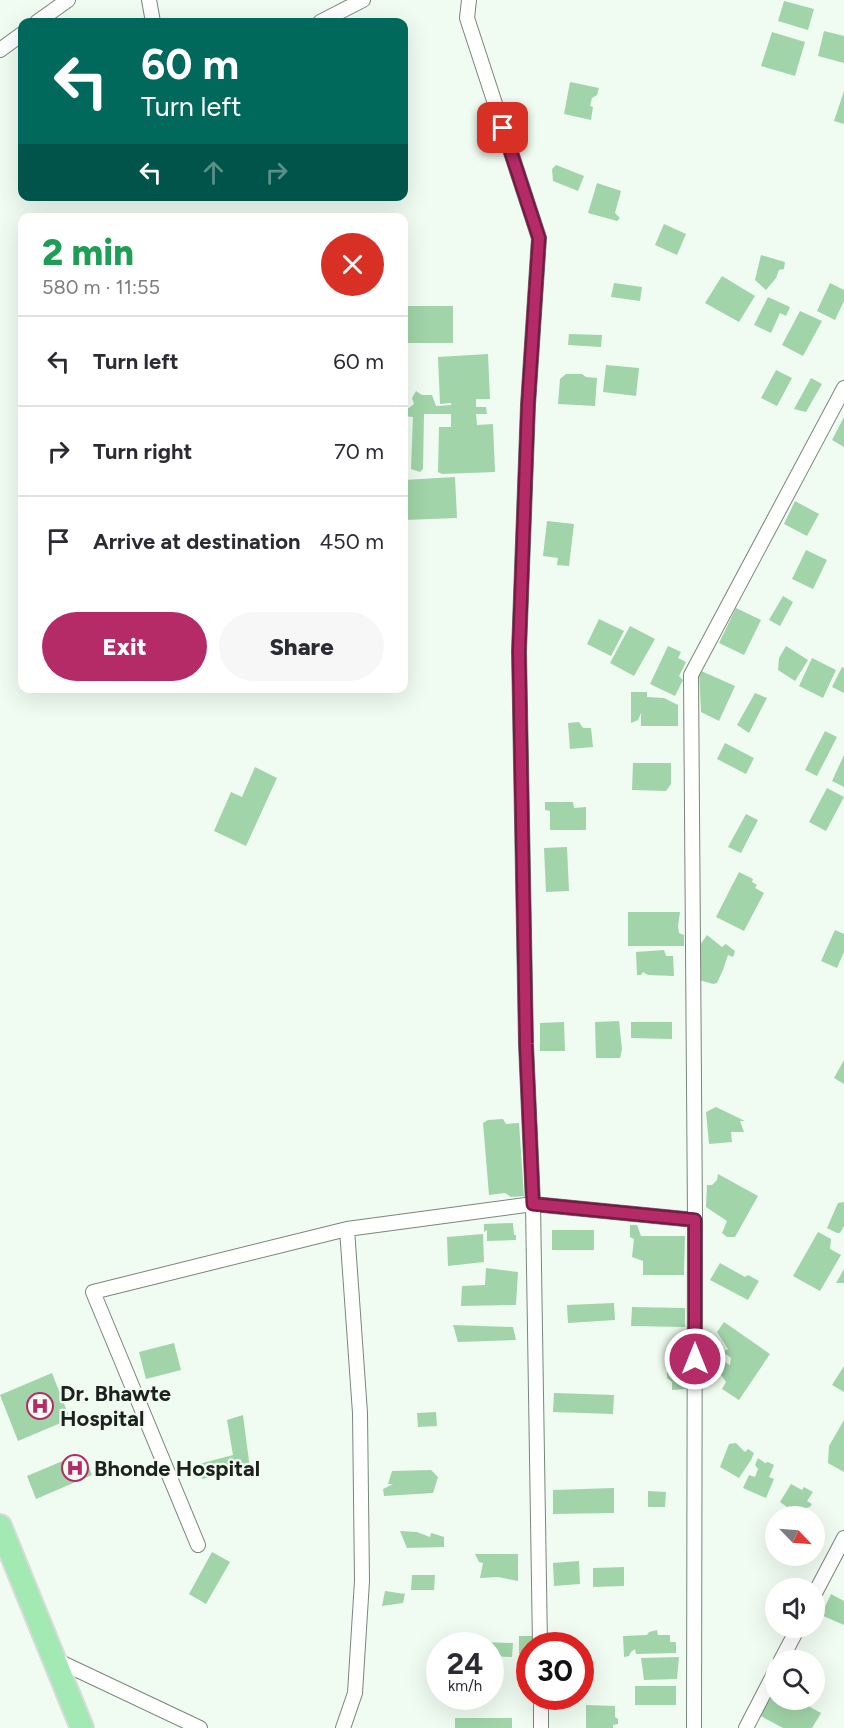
<!DOCTYPE html>
<meta charset="utf-8">
<style>
:root{--surface:#fff;--page:#f7f7f7;--text:#2b2b33;--muted:#7c7c81;--line:#e1e1e2;--accent:#b52b68}
body{margin:0;font-family:Figtree,sans-serif;background:var(--page);color:var(--text);height:100vh;display:flex;flex-direction:column;font-size:22px;white-space:nowrap}
*{box-sizing:border-box;margin:0}
p{font-size:20px;color:var(--muted)}
.icon{flex:none;width:33px;height:33px;fill:none;stroke:currentColor;stroke-width:2;stroke-linecap:round;stroke-linejoin:round}
.map{position:relative;flex:1;overflow:hidden}
.drawer{position:absolute;left:18px;top:213px;width:390px;height:480px;display:flex;flex-direction:column;background:var(--surface);border-radius:12px;box-shadow:0 6px 24px #0002}
.drawer>*{flex:none}
.guide{position:absolute;left:18px;top:18px;width:390px;height:183px;border-radius:12px;box-shadow:0 6px 24px #0002;background:#00695c;color:#fff;overflow:hidden}
.needle{width:39px;rotate:115deg}
.controls{position:absolute;left:765px;top:1506px;display:grid;gap:12px}
.controls a{display:grid;place-items:center;width:60px;height:60px;border-radius:50%;background:var(--surface);box-shadow:0 6px 24px #0002;font-size:30px}
.speed{position:absolute;left:426px;top:1632px;display:flex;gap:12px;font-size:30px;font-weight:700;text-align:center}
.speed>*{display:grid;place-content:center;width:78px;height:78px;border-radius:50%;background:var(--surface);box-shadow:0 6px 24px #0002;line-height:1}
.speed small{font-size:15px;font-weight:400}
.speed .limit{border:9px solid #d22;background:#fff;color:#111}
.pin{position:absolute;display:grid;place-items:center;width:51px;height:51px;color:#fff;margin:-26px;border-radius:12px;box-shadow:0 3px 9px #0006}
.me{position:absolute;width:66px;margin:-33px;rotate:0deg;stroke-linejoin:round;filter:drop-shadow(0 0 4px #0008)}
.turn{display:flex;align-items:center;gap:21px;height:126px;padding:0 24px;font-size:27px}
.turn .icon{width:78px;height:78px;stroke-width:2.5}
.turn b{display:block;font-size:42px;line-height:51px}
.lanes{display:flex;align-items:center;height:57px;padding:0 24px;background:#0003;justify-content:center;gap:30px;direction:ltr}
.lanes .off{opacity:.35}
.round{display:grid;place-items:center;flex:none;width:63px;height:63px;border-radius:32px;background:var(--page)}
.headline{display:flex;align-items:center;justify-content:space-between;height:102px;padding:0 24px}
h1{font-size:36px;font-weight:800;line-height:45px;color:#1e9e55}
.cta{display:flex;gap:12px;margin-top:auto;padding:12px 24px}
.cta a{flex:1;height:69px;border-radius:36px;background:var(--accent);color:#fff;font-size:24px;font-weight:800;line-height:69px;text-align:center}
.cta a+a{background:var(--page);color:var(--text)}
ul{padding:0;list-style:none}
li{display:flex;align-items:center;gap:18px;height:90px;padding:0 24px;border-top:2px solid var(--line)}
li div{flex:1}
li b{display:block;font-size:22px}
li em{font-style:normal}
.map>svg:first-child{display:block}
.building{fill:#a1d4a8}
.lines{fill:none;stroke-linecap:round;stroke-linejoin:round}
.minor-casing{stroke:#7b857c;stroke-width:16}
.primary-casing{stroke:#dbdbdb;stroke-width:26}
.minor{stroke:#fff;stroke-width:14}
.primary{stroke:#a3e9b3;stroke-width:22}
.route-casing{stroke:#761c44;stroke-width:15}
.route{stroke:#b52b68;stroke-width:10}
.labels{text-anchor:middle;stroke-width:4.5;stroke-linejoin:round;paint-order:stroke}
.poi-label{font-size:22px;font-weight:bold;fill:#1d211e;stroke:#f0fcf2;text-anchor:start}
</style>
<div class="map">
<svg width="844" height="1728" viewBox="0 0 844 1728">
<rect width="100%" height="100%" fill="#f0fcf2"/>
<path class="building" d="M 784,1 L 814,9 L 808,30 L 778,21 Z
M 824,31 L 844,36 L 844,63 L 818,56 Z
M 772,32 L 805,42 L 795,76 L 761,66 Z
M 570,82 L 599,88 L 597,95 L 592,98 L 590,106 L 593,107 L 591,120 L 564,114 Z
M 844,91 L 844,124 L 834,121 Z
M 556,165 L 584,176 L 578,191 L 553,181 L 552,169 Z
M 597,183 L 621,191 L 615,213 L 620,218 L 617,221 L 588,213 Z
M 664,224 L 686,234 L 677,255 L 655,245 Z
M 761,255 L 785,262 L 784,269 L 779,270 L 776,278 L 766,290 L 755,280 Z
M 722,276 L 755,296 L 739,322 L 705,303 Z
M 614,283 L 642,287 L 640,301 L 611,297 Z
M 830,283 L 844,290 L 844,301 L 835,320 L 817,311 Z
M 768,297 L 790,307 L 786,316 L 780,313 L 771,333 L 754,325 Z
M 404,306 L 453,306 L 453,343 L 404,343 Z
M 800,311 L 822,321 L 803,356 L 782,345 Z
M 569,334 L 602,335 L 601,347 L 568,345 Z
M 488,354 L 490,399 L 476,399 L 476,407 L 486,407 L 487,414 L 476,414 L 477,425 L 493,424 L 495,472 L 442,474 L 438,472 L 439,427 L 451,427 L 451,414 L 424,414 L 423,469 L 420,472 L 411,469 L 413,417 L 404,416 L 404,409 L 406,410 L 414,404 L 412,398 L 416,391 L 422,395 L 432,395 L 436,406 L 451,405 L 451,403 L 440,404 L 438,357 Z
M 606,365 L 639,368 L 636,396 L 603,392 Z
M 776,370 L 792,378 L 777,406 L 761,398 Z
M 566,374 L 582,374 L 586,377 L 597,378 L 595,406 L 558,404 L 560,379 Z
M 811,378 L 822,384 L 806,412 L 794,409 Z
M 844,417 L 844,447 L 832,440 Z
M 455,477 L 457,518 L 404,520 L 404,480 Z
M 795,501 L 819,514 L 807,536 L 784,524 Z
M 547,521 L 574,524 L 569,566 L 557,565 L 558,558 L 543,556 Z
M 806,550 L 827,560 L 813,589 L 792,579 Z
M 783,596 L 793,602 L 780,626 L 769,620 Z
M 736,608 L 761,620 L 744,655 L 719,643 Z
M 599,619 L 624,631 L 611,656 L 587,644 Z
M 630,626 L 655,639 L 634,676 L 610,663 Z
M 668,646 L 681,652 L 678,658 L 686,662 L 679,676 L 683,680 L 675,696 L 650,684 Z
M 786,646 L 808,660 L 795,681 L 778,670 L 779,658 Z
M 812,658 L 836,670 L 823,698 L 799,686 Z
M 842,667 L 844,668 L 844,693 L 832,687 Z
M 699,670 L 735,686 L 719,721 L 701,712 Z
M 631,692 L 647,692 L 647,697 L 664,698 L 678,705 L 678,726 L 641,726 L 641,713 L 638,720 L 631,723 Z
M 755,693 L 767,698 L 749,733 L 737,725 Z
M 579,722 L 583,728 L 591,728 L 593,747 L 570,749 L 568,723 Z
M 825,731 L 837,737 L 817,776 L 805,770 Z
M 725,743 L 754,758 L 746,774 L 717,759 Z
M 844,755 L 844,787 L 832,781 Z
M 633,763 L 671,763 L 671,784 L 666,791 L 632,790 Z
M 255,767 L 277,778 L 246,846 L 214,831 L 231,792 L 242,797 Z
M 827,788 L 844,797 L 826,831 L 809,822 Z
M 545,802 L 573,802 L 574,808 L 586,807 L 586,830 L 550,830 L 550,811 L 545,810 Z
M 746,814 L 758,820 L 741,853 L 728,847 Z
M 567,847 L 569,891 L 546,892 L 544,848 Z
M 739,872 L 753,879 L 752,882 L 757,885 L 755,888 L 764,893 L 744,931 L 716,917 Z
M 628,912 L 680,912 L 678,926 L 679,933 L 684,935 L 684,946 L 628,946 Z
M 835,930 L 844,934 L 844,952 L 837,968 L 821,961 Z
M 707,935 L 722,947 L 726,944 L 735,951 L 733,957 L 728,955 L 723,970 L 717,983 L 713,984 L 699,980 L 697,949 Z
M 664,950 L 666,956 L 673,956 L 674,976 L 648,975 L 643,972 L 641,975 L 637,975 L 636,952 Z
M 619,1021 L 622,1049 L 620,1058 L 596,1058 L 595,1022 Z
M 564,1022 L 565,1051 L 540,1051 L 540,1023 Z
M 631,1022 L 672,1022 L 672,1039 L 631,1038 Z
M 844,1060 L 844,1084 L 834,1078 Z
M 716,1107 L 745,1121 L 740,1121 L 744,1132 L 731,1132 L 732,1142 L 709,1144 L 706,1112 Z
M 503,1119 L 506,1124 L 519,1123 L 524,1196 L 511,1197 L 505,1193 L 489,1195 L 483,1123 L 488,1120 Z
M 718,1174 L 758,1196 L 735,1237 L 727,1237 L 722,1233 L 727,1221 L 706,1207 L 707,1185 L 712,1185 L 717,1180 Z
M 844,1202 L 844,1226 L 840,1233 L 837,1233 L 827,1228 L 838,1203 Z
M 513,1223 L 514,1235 L 516,1235 L 516,1240 L 487,1241 L 487,1230 L 484,1232 L 484,1224 Z
M 630,1225 L 637,1225 L 641,1236 L 685,1236 L 684,1275 L 643,1275 L 643,1261 L 632,1257 L 634,1239 L 630,1237 Z
M 552,1230 L 594,1230 L 594,1250 L 552,1250 Z
M 818,1232 L 831,1239 L 830,1249 L 841,1255 L 820,1291 L 793,1276 Z
M 483,1234 L 484,1262 L 448,1266 L 447,1237 Z
M 720,1263 L 745,1277 L 748,1275 L 759,1281 L 748,1300 L 710,1280 Z
M 486,1268 L 518,1272 L 516,1305 L 461,1306 L 462,1286 L 485,1285 Z
M 844,1269 L 844,1283 L 836,1283 Z
M 614,1303 L 615,1320 L 568,1323 L 567,1305 Z
M 632,1307 L 685,1308 L 685,1327 L 631,1326 Z
M 724,1322 L 770,1354 L 739,1400 L 722,1389 L 726,1382 L 717,1369 L 723,1361 L 730,1365 L 731,1358 L 723,1352 L 728,1349 L 717,1332 Z
M 453,1325 L 513,1327 L 516,1340 L 458,1342 Z
M 174,1343 L 181,1370 L 146,1379 L 139,1352 Z
M 667,1361 L 687,1361 L 686,1389 L 672,1390 L 672,1382 L 667,1378 Z
M 844,1366 L 844,1392 L 832,1385 Z
M 52,1373 L 70,1419 L 18,1441 L 0,1395 Z
M 554,1393 L 614,1395 L 613,1414 L 553,1412 Z
M 436,1412 L 437,1426 L 418,1427 L 417,1413 Z
M 243,1415 L 250,1469 L 202,1479 L 195,1465 L 233,1455 L 227,1420 Z
M 844,1420 L 844,1472 L 828,1463 L 829,1446 Z
M 736,1443 L 745,1452 L 748,1449 L 754,1453 L 751,1460 L 739,1478 L 720,1467 L 729,1444 Z
M 77,1455 L 80,1463 L 86,1460 L 92,1475 L 36,1499 L 27,1476 Z
M 758,1458 L 765,1463 L 768,1462 L 774,1465 L 769,1477 L 774,1479 L 766,1498 L 743,1488 L 749,1475 L 755,1477 L 758,1469 L 755,1465 Z
M 431,1470 L 438,1477 L 433,1493 L 384,1496 L 383,1489 L 393,1484 L 388,1484 L 392,1471 Z
M 791,1484 L 802,1490 L 804,1487 L 813,1492 L 807,1501 L 812,1504 L 810,1507 L 806,1508 L 802,1516 L 788,1512 L 787,1507 L 780,1502 Z
M 614,1488 L 614,1513 L 553,1514 L 553,1490 Z
M 648,1491 L 666,1492 L 665,1507 L 648,1507 Z
M 400,1531 L 417,1532 L 430,1537 L 431,1533 L 444,1537 L 444,1547 L 407,1548 Z
M 212,1552 L 230,1562 L 206,1604 L 189,1594 Z
M 475,1554 L 518,1554 L 518,1581 L 498,1577 L 480,1578 L 483,1563 L 479,1562 Z
M 579,1561 L 580,1584 L 554,1586 L 553,1563 Z
M 624,1567 L 624,1586 L 593,1587 L 593,1568 Z
M 412,1575 L 435,1575 L 434,1590 L 411,1590 Z
M 385,1591 L 405,1594 L 403,1603 L 382,1606 Z
M 831,1594 L 844,1601 L 844,1625 L 821,1615 Z
M 657,1630 L 658,1635 L 670,1635 L 670,1642 L 676,1642 L 676,1653 L 636,1654 L 635,1649 L 631,1652 L 629,1656 L 624,1657 L 623,1636 L 647,1635 L 649,1632 Z
M 519,1636 L 532,1636 L 532,1646 L 530,1646 L 530,1653 L 519,1654 Z
M 455,1641 L 513,1643 L 512,1657 L 490,1656 L 490,1646 L 455,1646 Z
M 679,1657 L 677,1679 L 644,1680 L 641,1658 Z
M 635,1686 L 676,1686 L 676,1705 L 635,1705 Z
M 772,1686 L 776,1688 L 776,1700 L 797,1700 L 821,1713 L 812,1728 L 783,1728 L 757,1714 Z
M 586,1705 L 615,1706 L 615,1717 L 618,1719 L 618,1724 L 613,1725 L 613,1728 L 586,1728 Z
M 455,1718 L 512,1718 L 512,1728 L 455,1728 Z"/>
<g class="lines">
<defs>
<path id="minor" d="M 149,0 L 153,22
M 469,0 L 467,18 L 539,238 L 528,405 L 519,651 L 526,1044 L 533,1204 L 540,1646
M 37,22 L 68,0
M 320,22 L 363,0
M 0,50 L 22,34
M 198,1545 L 93,1292 L 347,1229 L 533,1204 L 695,1220
M 814,1595 L 844,1538
M 54,1659 L 200,1728
M 781,1660 L 798,1628
M 541,1696 L 541,1728
M 343,1728 L 355,1693 L 362,1581 L 360,1413 L 347,1229
M 694,1728 L 695,1220 L 691,675 L 844,388
M 746,1728 L 776,1670"/>
<path id="primary" d="M 0,1526 L 82,1728"/>
</defs>
<use href="#minor" class="minor-casing"/>
<use href="#primary" class="primary-casing"/>
<use href="#minor" class="minor"/>
<use href="#primary" class="primary"/>
</g>
<g class="lines">
<defs>
<path id="route" d="M 503,128 L 539,238 L 528,405 L 519,651 L 526,1044 L 533,1204 L 695,1220 L 695,1359"/>
</defs>
<use href="#route" class="route-casing"/>
<use href="#route" class="route"/>
</g>
<defs>
<symbol id="hospital-ring" viewBox="-11 -11 22 22"><circle r="9.5" fill="#f0fcf2" stroke="#b52b68" stroke-width="1.5"/><path d="M-5-5h3v3.5h4V-5h3V5h-3V1.5h-4V5h-3Z" fill="#b52b68"/></symbol>
</defs>
<g fill-rule="evenodd">
<use href="#hospital-ring" x="25" y="1391" width="30" height="30"/>
<use href="#hospital-ring" x="60" y="1453" width="30" height="30"/>
</g>
<g class="labels">
<g class="poi-label">
<text x="60" y="1401">Dr. Bhawte<tspan x="60" dy="25">Hospital</tspan></text>
<text x="94" y="1476">Bhonde Hospital</text>
</g>
</g>
</svg>
<div class="controls">
<a><svg class="needle" viewBox="-14 -14 28 28"><path d="M0-13l5 13h-10z" fill="#e53935"/><path d="M0 13l5-13h-10z" fill="#7c7c81"/></svg></a>
<a><svg class="icon" aria-label="sound" viewBox="0 0 24 24"><path d="M4 9h4l5-4v14l-5-4H4zM17 9q2 3 0 6"/></svg></a>
<a><svg class="icon" aria-label="search" viewBox="0 0 24 24"><circle cx="10" cy="10" r="6"/><path d="M15 15l6 6"/></svg></a>
</div>
<div class="speed"><div>24<small>km/h</small></div><div class="limit">30</div></div>
<div class="pin" style="left:503px;top:128px;background:#d93025"><svg class="icon" aria-label="arrive" viewBox="0 0 24 24"><path d="M6 21V4h12l-3 4 3 4H6"/></svg></div>
<svg class="me" style="left:695px;top:1359px" viewBox="-20 -20 40 40"><circle r="17" fill="#b52b68" stroke="#fff" stroke-width="3"/><path d="M0-11L8 9 0 5-8 9z" fill="#fff"/></svg>
<div class="guide">
<div class="turn"><svg class="icon" aria-label="left" viewBox="0 0 24 24"><path d="M17 20v-9H6M10 6l-5 5 5 5"/></svg><div><b>60 m</b>Turn left</div></div>
<div class="lanes"><svg class="icon" aria-label="left" viewBox="0 0 24 24"><path d="M17 20v-9H6M10 6l-5 5 5 5"/></svg><svg class="icon off" aria-label="ahead" viewBox="0 0 24 24"><path d="M12 20V5M6 11l6-6 6 6"/></svg><svg class="icon off" aria-label="right" viewBox="0 0 24 24"><path d="M7 20v-9h11M14 6l5 5-5 5"/></svg></div>
</div>
<section class="drawer">
<div class="headline"><div><h1>2 min</h1><p>580 m · 11:55</p></div><a class="round" style="background:#d93025;color:#fff"><svg class="icon" aria-label="close" viewBox="0 0 24 24"><path d="M6 6l12 12M18 6L6 18"/></svg></a></div>
<ul>
<li><svg class="icon" aria-label="left" viewBox="0 0 24 24"><path d="M17 20v-9H6M10 6l-5 5 5 5"/></svg><div><b>Turn left</b></div><em>60 m</em></li>
<li><svg class="icon" aria-label="right" viewBox="0 0 24 24"><path d="M7 20v-9h11M14 6l5 5-5 5"/></svg><div><b>Turn right</b></div><em>70 m</em></li>
<li><svg class="icon" aria-label="arrive" viewBox="0 0 24 24"><path d="M6 21V4h12l-3 4 3 4H6"/></svg><div><b>Arrive at destination</b></div><em>450 m</em></li>
</ul>
<div class="cta"><a>Exit</a><a>Share</a></div>
</section>
</div>
